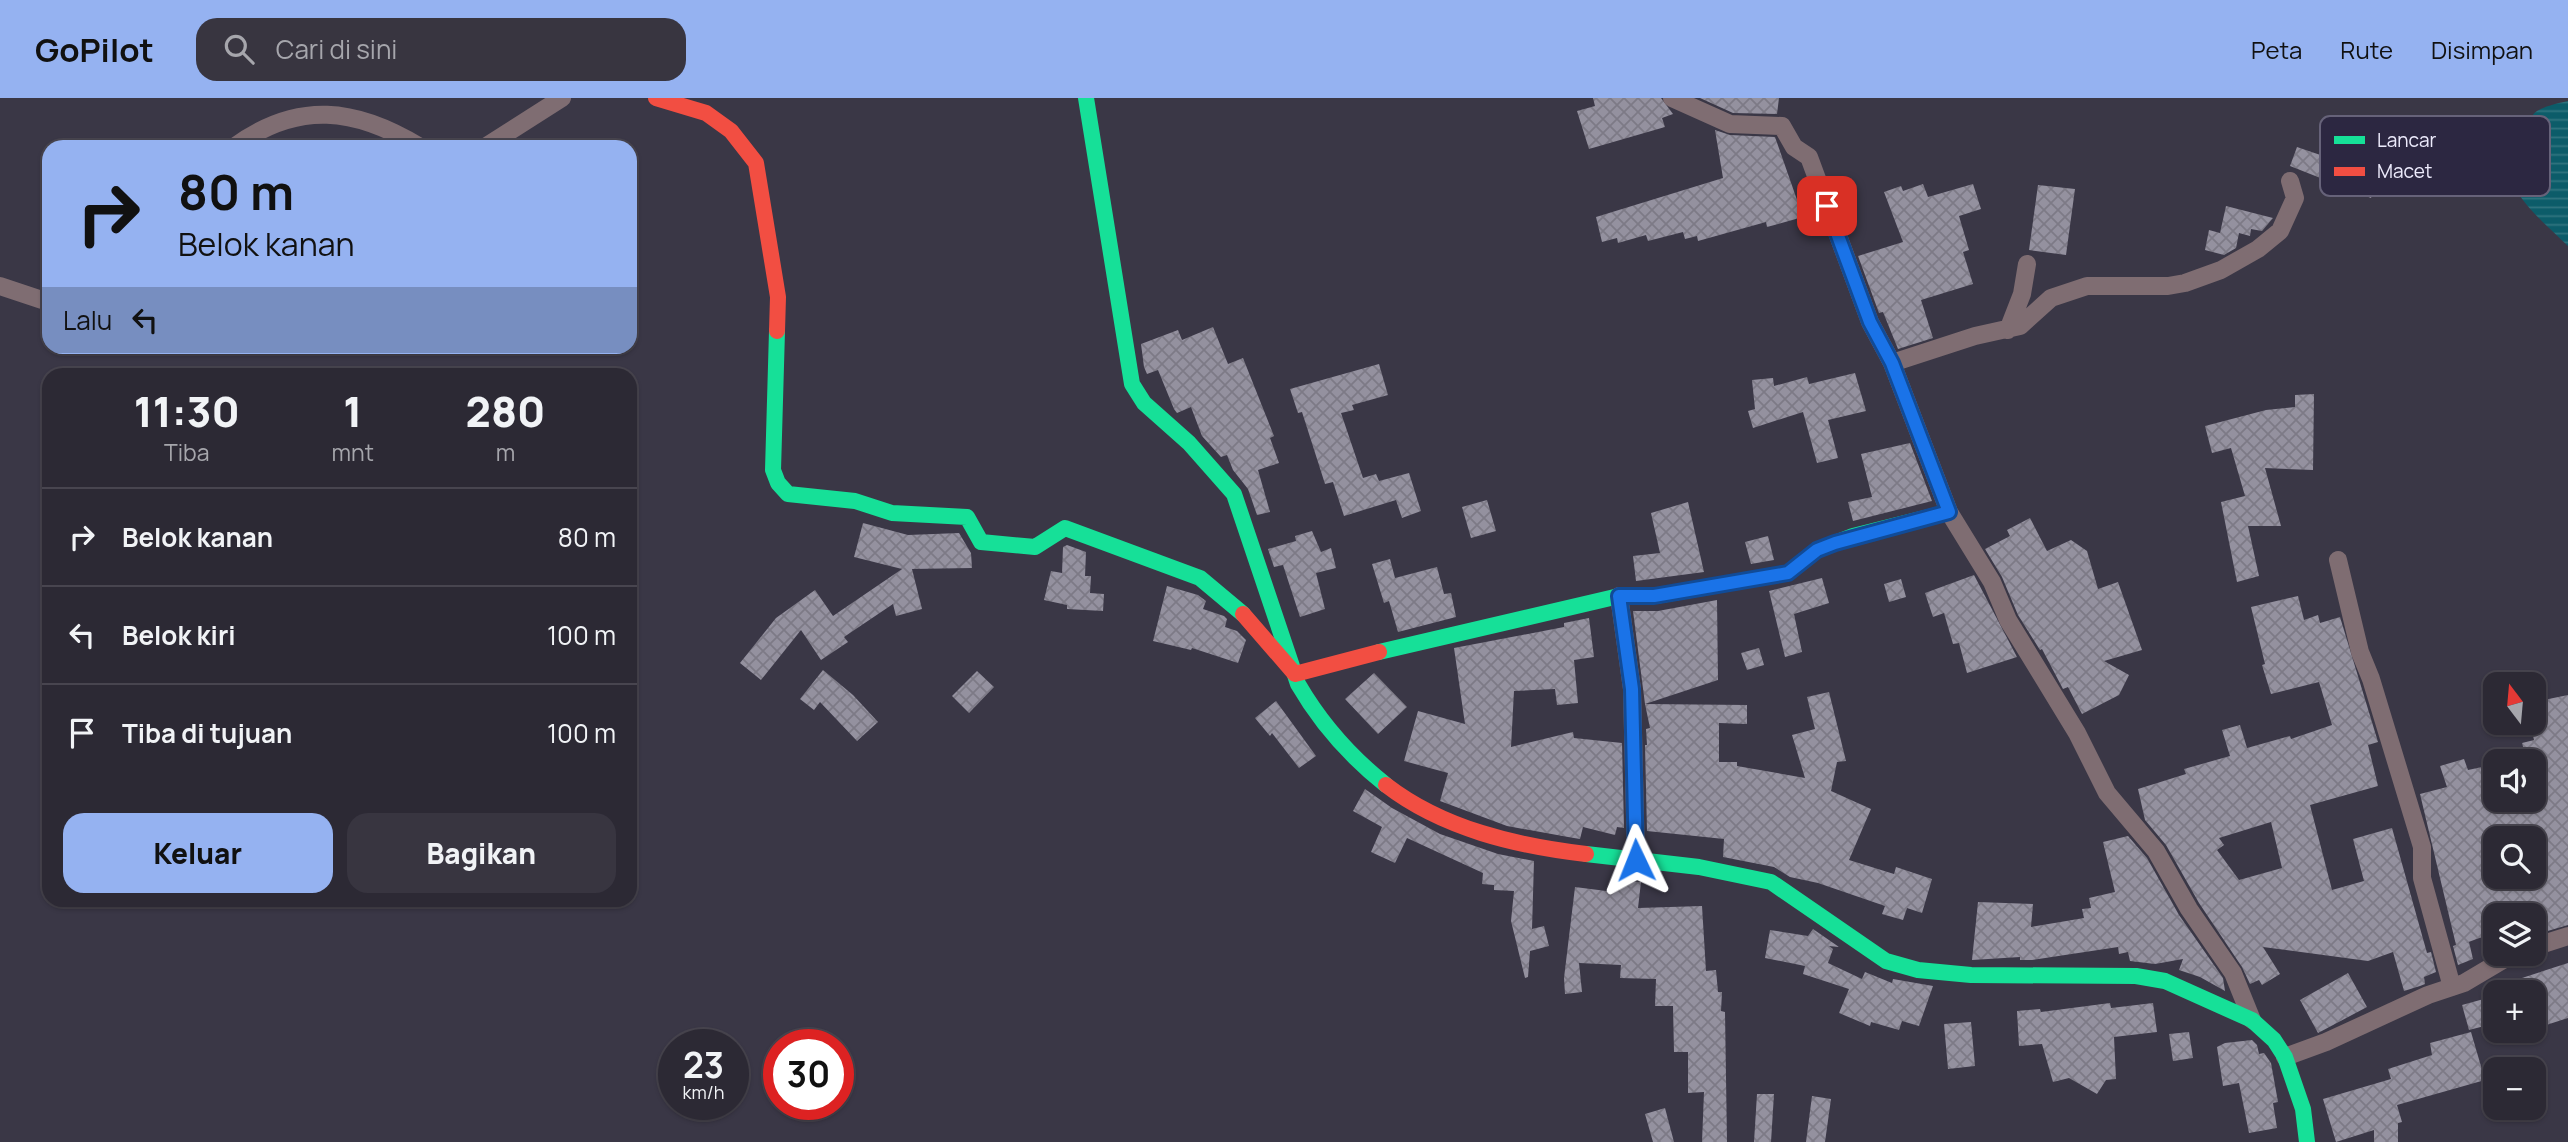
<!DOCTYPE html>
<html lang="id">
<meta charset="utf-8">
<style>
:root{--surface:#2c2934;--page:#383540;--text:#f1f3f6;--muted:#a6a6ac;--line:#48454f;--accent:#95b2f1}
body{margin:0;font-family:Manrope,sans-serif;background:var(--page);color:var(--text);height:100vh;display:flex;flex-direction:column;font-size:26px;white-space:nowrap}
*{box-sizing:border-box;margin:0}
p{font-size:23px;color:var(--muted)}
.icon{flex:none;width:38px;height:38px;fill:none;stroke:currentColor;stroke-width:2;stroke-linecap:round;stroke-linejoin:round}
.map{position:relative;flex:1;overflow:hidden}
.side{position:absolute;left:42px;top:270px;width:595px;height:539px;display:flex;flex-direction:column;background:var(--surface);border-radius:21px;box-shadow:0 2px 5px #0004,0 0 0 2px var(--line)}
.side>*{flex:none}
.hud{position:absolute;left:42px;top:42px;width:595px;height:214px;border-radius:21px;box-shadow:0 2px 5px #0004,0 0 0 2px var(--line);background:#95b2f1;color:#111;overflow:hidden}
.needle{width:46px;rotate:344deg}
.controls{position:absolute;left:2483px;top:574px;display:grid;gap:14px}
.controls a{display:grid;place-items:center;width:63px;height:63px;border-radius:14px;background:var(--surface);box-shadow:0 2px 5px #0004,0 0 0 2px var(--line);font-size:35px}
.speed{position:absolute;left:658px;top:931px;display:flex;gap:14px;font-size:35px;font-weight:700;text-align:center}
.speed>*{display:grid;place-content:center;width:91px;height:91px;border-radius:50%;background:var(--surface);box-shadow:0 2px 5px #0004,0 0 0 2px var(--line);line-height:1}
.speed small{font-size:18px;font-weight:400}
.speed .limit{border:10px solid #d22;background:#fff;color:#111}
.pin{position:absolute;display:grid;place-items:center;width:60px;height:60px;color:#fff;margin:-30px;border-radius:14px;box-shadow:0 4px 10px #0006}
.me{position:absolute;width:77px;margin:-38px;rotate:358deg;stroke-linejoin:round;filter:drop-shadow(0 0 5px #0008)}
.turn{display:flex;align-items:center;gap:24px;height:147px;padding:0 21px;font-size:32px}
.turn .icon{width:91px;height:91px;stroke-width:2.5}
.turn b{display:block;font-size:49px;line-height:60px}
.then{display:flex;align-items:center;height:66px;padding:0 21px;background:#0003;gap:14px;font-size:26px}
.eta{display:flex;justify-content:space-evenly;align-items:center;height:119px;text-align:center}
.eta b{font-size:42px;font-weight:800;line-height:49px}
.action{display:flex;gap:14px;margin-top:auto;padding:14px 21px}
.action a{flex:1;height:80px;border-radius:21px;background:var(--accent);color:#111;font-size:28px;font-weight:800;line-height:80px;text-align:center}
.action a+a{background:var(--page);color:var(--text)}
ul{padding:0;list-style:none}
li{display:flex;align-items:center;gap:21px;height:98px;padding:0 21px;border-top:2px solid var(--line)}
li div{flex:1}
li b{display:block;font-size:26px}
li em{font-style:normal}
header{display:flex;align-items:center;gap:42px;box-sizing:border-box;height:98px;padding:0 35px;background:var(--accent);color:#111}
header strong{font-size:33px}
nav{display:flex;gap:38px;margin-inline-start:auto;font-size:24px}
.search{width:490px;height:63px;background:var(--page);display:flex;align-items:center;gap:18px;box-sizing:border-box;padding:0 24px;border-radius:21px;color:var(--muted);font-size:26px}
.map>svg:first-child{display:block}
.water{fill:url(#water-rules)}
.building{fill:url(#building-cross-hatch);fill-rule:evenodd}
.lines{fill:none;stroke-linecap:round;stroke-linejoin:round}
.street{stroke:#7f6d72;stroke-width:18}
.fast{stroke:#16e098;stroke-width:16}
.jam{stroke:#f24e42;stroke-width:16}
.route-casing{stroke:#114b97;stroke-width:18}
.route{stroke:#1a73e8;stroke-width:12}
.key{fill:#2c2741;stroke:#666279;stroke-width:2}
.key-label{font-size:19px;fill:#edebfc}
</style>
<header>
<strong>GoPilot</strong>
<div class="search"><svg class="icon" aria-label="search" viewBox="0 0 24 24"><circle cx="10" cy="10" r="6"/><path d="M15 15l6 6"/></svg>Cari di sini</div>
<nav><a>Peta</a><a>Rute</a><a>Disimpan</a></nav>
</header>
<div class="map">
<svg width="2568" height="1044" viewBox="0 0 2568 1044">
<defs>
<pattern id="water-rules" width="6" height="5" patternUnits="userSpaceOnUse" patternTransform="scale(1.75)"><rect width="6" height="5" fill="#0c5c69"/><path d="M0 2.5h6" fill="none" stroke="#30747f"/></pattern>
<pattern id="building-cross-hatch" width="8" height="8" patternUnits="userSpaceOnUse" patternTransform="scale(1.75)"><rect width="8" height="8" fill="#94919f"/><path d="M0 0l8 8M0 8l8-8" fill="none" stroke="#7d7a86"/></pattern>
</defs>
<rect width="100%" height="100%" fill="#3a3746"/>
<path class="water" d="M 2568,3 L 2568,148 C 2550,130 2525,110 2514,88 C 2506,72 2523,23 2537,13 C 2545,8 2559,5 2568,3 Z"/>
<path class="building" d="M 1593,0 L 1661,0 L 1673,16 L 1662,20 L 1665,29 L 1589,51 L 1577,13 L 1595,8 Z
M 1700,0 L 1779,0 L 1777,16 L 1733,15 Z
M 1715,32 L 1730,37 L 1775,39 L 1803,119 L 1767,129 L 1766,124 L 1698,143 L 1697,138 L 1685,141 L 1683,134 L 1648,143 L 1646,137 L 1618,145 L 1617,140 L 1602,144 L 1596,119 L 1723,80 Z
M 2297,49 L 2379,77 L 2371,100 L 2290,68 Z
M 1923,86 L 1928,99 L 1973,86 L 1981,111 L 1959,118 L 1969,152 L 1963,154 L 1973,186 L 1921,202 L 1933,240 L 1898,251 L 1883,214 L 1879,215 L 1858,158 L 1903,144 L 1884,94 L 1901,88 L 1903,93 Z
M 2038,87 L 2075,91 L 2066,157 L 2029,152 Z
M 2226,108 L 2273,120 L 2262,133 L 2251,131 L 2250,138 L 2239,135 L 2236,150 L 2224,157 L 2205,152 L 2209,132 L 2220,135 Z
M 1213,229 L 1228,266 L 1243,260 L 1274,338 L 1270,340 L 1279,365 L 1258,372 L 1270,414 L 1257,417 L 1248,391 L 1233,372 L 1227,357 L 1221,359 L 1202,338 L 1191,309 L 1177,315 L 1174,311 L 1158,272 L 1147,276 L 1144,269 L 1141,246 L 1178,232 L 1182,242 Z
M 1379,266 L 1388,297 L 1352,307 L 1354,312 L 1341,315 L 1363,380 L 1376,376 L 1379,383 L 1409,375 L 1421,413 L 1402,420 L 1396,402 L 1344,418 L 1333,384 L 1325,386 L 1302,314 L 1298,315 L 1290,291 Z
M 1855,275 L 1866,313 L 1828,322 L 1838,360 L 1817,365 L 1803,314 L 1753,330 L 1748,313 L 1755,311 L 1752,282 L 1773,280 L 1774,288 L 1807,279 L 1809,286 Z
M 2314,296 L 2313,372 L 2265,370 L 2281,428 L 2248,428 L 2259,478 L 2237,484 L 2221,404 L 2245,398 L 2231,350 L 2212,355 L 2205,328 L 2266,312 L 2295,309 L 2295,297 Z
M 1910,345 L 1932,403 L 1853,423 L 1848,404 L 1872,399 L 1861,356 Z
M 1487,402 L 1496,433 L 1471,440 L 1462,409 Z
M 1688,404 L 1704,474 L 1636,483 L 1633,458 L 1660,455 L 1651,415 Z
M 2030,420 L 2047,453 L 2071,442 L 2087,453 L 2098,491 L 2118,484 L 2142,552 L 2104,563 L 2129,577 L 2119,597 L 2082,616 L 2068,589 L 2063,591 L 2042,551 L 2040,552 L 2018,517 L 2002,479 L 1985,451 L 2010,438 L 2007,432 Z
M 863,425 L 908,437 L 959,435 L 971,455 L 972,470 L 912,471 L 922,511 L 896,518 L 893,506 L 844,539 L 848,544 L 821,562 L 801,532 L 761,582 L 740,565 L 776,520 L 815,492 L 833,518 L 902,471 L 854,459 Z
M 1312,433 L 1321,454 L 1331,450 L 1336,470 L 1316,475 L 1325,511 L 1300,519 L 1283,467 L 1274,469 L 1268,451 L 1296,443 L 1295,438 Z
M 1768,438 L 1774,462 L 1751,466 L 1745,444 Z
M 1067,447 L 1086,454 L 1085,478 L 1091,478 L 1090,495 L 1104,496 L 1103,513 L 1067,511 L 1067,507 L 1044,502 L 1051,473 L 1062,475 L 1063,449 Z
M 1390,461 L 1395,480 L 1437,469 L 1444,496 L 1451,495 L 1456,519 L 1398,534 L 1389,503 L 1384,505 L 1372,466 Z
M 1974,477 L 2017,559 L 1967,575 L 1959,545 L 1953,546 L 1944,515 L 1933,519 L 1925,495 Z
M 1822,480 L 1829,505 L 1794,516 L 1802,554 L 1785,559 L 1769,493 Z
M 1901,481 L 1906,499 L 1889,504 L 1884,486 Z
M 1167,488 L 1198,497 L 1206,503 L 1203,511 L 1224,518 L 1227,521 L 1225,529 L 1237,533 L 1246,542 L 1238,565 L 1192,550 L 1191,552 L 1153,543 Z
M 2298,498 L 2304,522 L 2318,517 L 2320,525 L 2340,519 L 2378,644 L 2368,647 L 2378,688 L 2310,707 L 2332,792 L 2364,783 L 2353,741 L 2392,730 L 2427,855 L 2431,854 L 2436,874 L 2424,879 L 2425,886 L 2420,888 L 2404,893 L 2393,854 L 2368,863 L 2263,849 L 2280,876 L 2262,887 L 2259,882 L 2250,886 L 2242,869 L 2199,805 L 2166,747 L 2145,722 L 2138,691 L 2186,676 L 2184,671 L 2230,658 L 2222,632 L 2240,627 L 2247,650 L 2290,638 L 2291,641 L 2332,627 L 2319,584 L 2271,596 L 2262,567 L 2265,566 L 2251,509 ZM 2271,724 L 2282,770 L 2239,782 L 2217,752 L 2224,747 L 2219,740 Z
M 1717,502 L 1718,582 L 1645,606 L 1633,513 L 1658,513 Z
M 1589,520 L 1594,559 L 1574,562 L 1578,605 L 1557,607 L 1555,591 L 1514,593 L 1511,649 L 1573,634 L 1574,640 L 1622,645 L 1624,730 L 1617,729 L 1615,737 L 1583,729 L 1580,741 L 1568,739 L 1507,728 L 1440,703 L 1448,675 L 1404,663 L 1418,613 L 1465,626 L 1454,550 L 1564,529 L 1564,525 Z
M 1759,550 L 1764,567 L 1747,572 L 1741,555 Z
M 823,572 L 853,597 L 878,624 L 857,643 L 820,604 L 814,612 L 800,601 Z
M 977,573 L 994,589 L 969,615 L 952,598 Z
M 1374,575 L 1407,609 L 1378,636 L 1345,601 Z
M 1829,594 L 1846,663 L 1837,664 L 1831,693 L 1871,711 L 1849,762 L 1894,776 L 1896,769 L 1932,781 L 1922,815 L 1907,810 L 1903,822 L 1882,816 L 1885,808 L 1818,785 L 1790,779 L 1774,769 L 1723,759 L 1724,741 L 1647,733 L 1645,647 L 1647,647 L 1646,631 L 1650,630 L 1645,606 L 1747,607 L 1747,626 L 1719,625 L 1719,664 L 1737,664 L 1737,668 L 1805,680 L 1792,637 L 1815,631 L 1807,599 Z
M 2568,597 L 2568,827 L 2534,837 L 2534,817 L 2496,817 L 2496,834 L 2463,846 L 2469,844 L 2473,861 L 2458,867 L 2453,848 L 2456,847 L 2420,696 L 2447,689 L 2440,668 L 2464,661 L 2468,672 L 2496,666 L 2496,702 L 2534,702 L 2534,663 L 2527,663 L 2522,645 L 2534,642 L 2530,625 L 2534,625 L 2534,604 ZM 2496,740 L 2534,740 L 2534,779 L 2496,779 Z
M 1276,603 L 1316,658 L 1299,670 L 1272,635 L 1270,638 L 1255,620 Z
M 1365,691 L 1392,710 L 1440,736 L 1498,756 L 1534,763 L 1532,831 L 1544,828 L 1549,848 L 1530,853 L 1528,879 L 1525,880 L 1511,823 L 1514,793 L 1494,792 L 1494,787 L 1482,786 L 1483,775 L 1407,740 L 1395,765 L 1371,754 L 1382,729 L 1353,713 Z
M 2128,738 L 2147,760 L 2179,817 L 2223,880 L 2225,893 L 2200,879 L 2179,872 L 2183,861 L 2155,866 L 2130,863 L 2128,854 L 2119,856 L 2118,849 L 2032,862 L 2020,862 L 2020,859 L 1972,862 L 1978,804 L 2033,806 L 2031,829 L 2084,820 L 2082,811 L 2091,810 L 2089,800 L 2115,794 L 2103,744 Z
M 1616,782 L 1641,784 L 1638,810 L 1702,808 L 1706,873 L 1716,872 L 1718,894 L 1722,894 L 1721,913 L 1725,914 L 1727,1044 L 1702,1044 L 1704,994 L 1688,995 L 1688,954 L 1674,954 L 1673,908 L 1655,908 L 1656,881 L 1620,880 L 1621,867 L 1579,865 L 1582,894 L 1565,896 L 1564,880 L 1575,789 L 1614,794 Z
M 1813,831 L 1839,849 L 1829,848 L 1833,851 L 1828,865 L 1862,881 L 1865,874 L 1892,885 L 1893,881 L 1933,888 L 1919,928 L 1902,923 L 1899,932 L 1871,924 L 1870,928 L 1839,915 L 1849,891 L 1803,876 L 1805,868 L 1765,860 L 1770,832 L 1808,838 Z
M 2568,865 L 2568,920 L 2534,931 L 2534,894 L 2492,894 L 2491,890 Z
M 2348,875 L 2367,909 L 2318,935 L 2300,902 Z
M 2491,899 L 2496,925 L 2469,932 L 2462,907 Z
M 2110,905 L 2111,910 L 2153,905 L 2157,934 L 2114,939 L 2116,981 L 2106,982 L 2097,996 L 2069,980 L 2053,984 L 2042,946 L 2019,948 L 2017,913 L 2040,911 L 2041,914 Z
M 1971,924 L 1975,968 L 1948,971 L 1944,926 Z
M 2189,934 L 2193,960 L 2173,963 L 2169,936 Z
M 2471,934 L 2485,982 L 2397,1007 L 2402,1024 L 2398,1025 L 2398,1044 L 2374,1044 L 2374,1032 L 2336,1044 L 2323,1001 L 2391,981 L 2388,971 L 2432,957 L 2430,945 Z
M 2252,942 L 2257,947 L 2259,956 L 2264,955 L 2271,965 L 2278,1004 L 2273,1005 L 2277,1030 L 2249,1035 L 2239,985 L 2223,988 L 2217,949 L 2225,945 Z
M 1757,996 L 1774,996 L 1771,1044 L 1754,1044 Z
M 1812,998 L 1831,1001 L 1825,1044 L 1806,1044 Z
M 1665,1010 L 1674,1044 L 1653,1044 L 1645,1016 Z"/>
<g class="lines">
<path class="street" d="M 1672,0 L 1730,26 L 1782,28 L 1794,49 L 1809,59 L 1870,224 L 1892,265 L 1949,414 L 1992,484 L 2008,522 L 2077,635 L 2107,695 L 2156,753 L 2189,811 L 2233,875 L 2252,922
M 234,49 C 298,2 356,10 420,49
M 485,49 L 562,0
M 0,188 L 42,202 L 49,202
M 2008,232 L 2022,196 L 2027,166
M 1892,265 L 1975,238 L 2020,228 L 2051,200 L 2087,188 L 2168,188 L 2185,185 L 2221,172 L 2258,151 L 2280,133 L 2295,100 L 2290,83
M 2338,462 L 2360,554 L 2371,581 L 2422,749 L 2422,780 L 2452,889
M 1619,498 L 1632,591 L 1636,762
M 2534,849 L 2568,838
M 2285,959 L 2326,944 L 2428,897 L 2464,885 L 2513,856"/>
<path class="fast" d="M 1086,0 L 1132,286 L 1144,305 L 1189,345 L 1234,396 L 1298,586 C 1320,624 1352,660 1386,687
M 777,233 L 773,372 L 778,385 L 788,396 L 855,403 L 892,415 L 967,419 L 981,444 L 1035,449 L 1065,430 L 1200,480 L 1243,516
M 1379,554 L 1619,498 L 1655,498 L 1788,475 L 1817,452 L 1853,438 L 1949,414
M 1586,756 L 1699,769 L 1771,784 L 1886,863 L 1918,872 L 1971,877 L 2136,878 L 2165,883 L 2252,922 L 2274,942 L 2285,959 L 2303,1011 L 2307,1044"/>
<path class="jam" d="M 656,0 L 706,15 L 731,33 L 756,65 L 778,199 L 777,233
M 1243,516 L 1295,576 L 1379,554
M 1386,687 C 1443,731 1517,748 1586,756"/>
</g>
<g class="lines">
<defs>
<path id="route" d="M 1636,762 L 1632,591 L 1619,498 L 1654,498 L 1788,475 L 1817,452 L 1835,445 L 1949,414 L 1892,265 L 1870,224 L 1827,108"/>
</defs>
<use href="#route" class="route-casing"/>
<use href="#route" class="route"/>
</g>
<rect x="2320" y="18" width="230" height="80" rx="10" class="key"/>
<rect x="2334" y="38" width="31" height="8" fill="#16e098"/>
<rect x="2334" y="69" width="31" height="9" fill="#f24e42"/>
<g class="key-label">
<text x="2377" y="49">Lancar</text>
<text x="2377" y="80">Macet</text>
</g>
</svg>
<div class="controls">
<a><svg class="needle" viewBox="-14 -14 28 28"><path d="M0-13l5 13h-10z" fill="#e53935"/><path d="M0 13l5-13h-10z" fill="#a6a6ac"/></svg></a>
<a><svg class="icon" aria-label="sound" viewBox="0 0 24 24"><path d="M4 9h4l5-4v14l-5-4H4zM17 9q2 3 0 6"/></svg></a>
<a><svg class="icon" aria-label="search" viewBox="0 0 24 24"><circle cx="10" cy="10" r="6"/><path d="M15 15l6 6"/></svg></a>
<a><svg class="icon" aria-label="layers" viewBox="0 0 24 24"><path d="M12 4l9 5-9 5-9-5zM3 14l9 5 9-5"/></svg></a>
<a>+</a>
<a>−</a>
</div>
<div class="speed"><div>23<small>km/h</small></div><div class="limit">30</div></div>
<div class="pin" style="left:1827px;top:108px;background:#d93025"><svg class="icon" aria-label="arrive" viewBox="0 0 24 24"><path d="M6 21V4h12l-3 4 3 4H6"/></svg></div>
<svg class="me" style="left:1636px;top:762px" viewBox="-20 -20 40 40"><path d="M0-17L14 15 0 8-14 15z" fill="#1a73e8" stroke="#fff" stroke-width="4"/></svg>
<div class="hud">
<div class="turn"><svg class="icon" aria-label="right" viewBox="0 0 24 24"><path d="M7 20v-9h11M14 6l5 5-5 5"/></svg><div><b>80 m</b>Belok kanan</div></div>
<div class="then">Lalu<svg class="icon" aria-label="left" viewBox="0 0 24 24"><path d="M17 20v-9H6M10 6l-5 5 5 5"/></svg></div>
</div>
<section class="side">
<div class="eta">
<div><b>11:30</b><p>Tiba</p></div>
<div><b>1</b><p>mnt</p></div>
<div><b>280</b><p>m</p></div>
</div>
<ul>
<li><svg class="icon" aria-label="right" viewBox="0 0 24 24"><path d="M7 20v-9h11M14 6l5 5-5 5"/></svg><div><b>Belok kanan</b></div><em>80 m</em></li>
<li><svg class="icon" aria-label="left" viewBox="0 0 24 24"><path d="M17 20v-9H6M10 6l-5 5 5 5"/></svg><div><b>Belok kiri</b></div><em>100 m</em></li>
<li><svg class="icon" aria-label="arrive" viewBox="0 0 24 24"><path d="M6 21V4h12l-3 4 3 4H6"/></svg><div><b>Tiba di tujuan</b></div><em>100 m</em></li>
</ul>
<div class="action"><a>Keluar</a><a>Bagikan</a></div>
</section>
</div>
